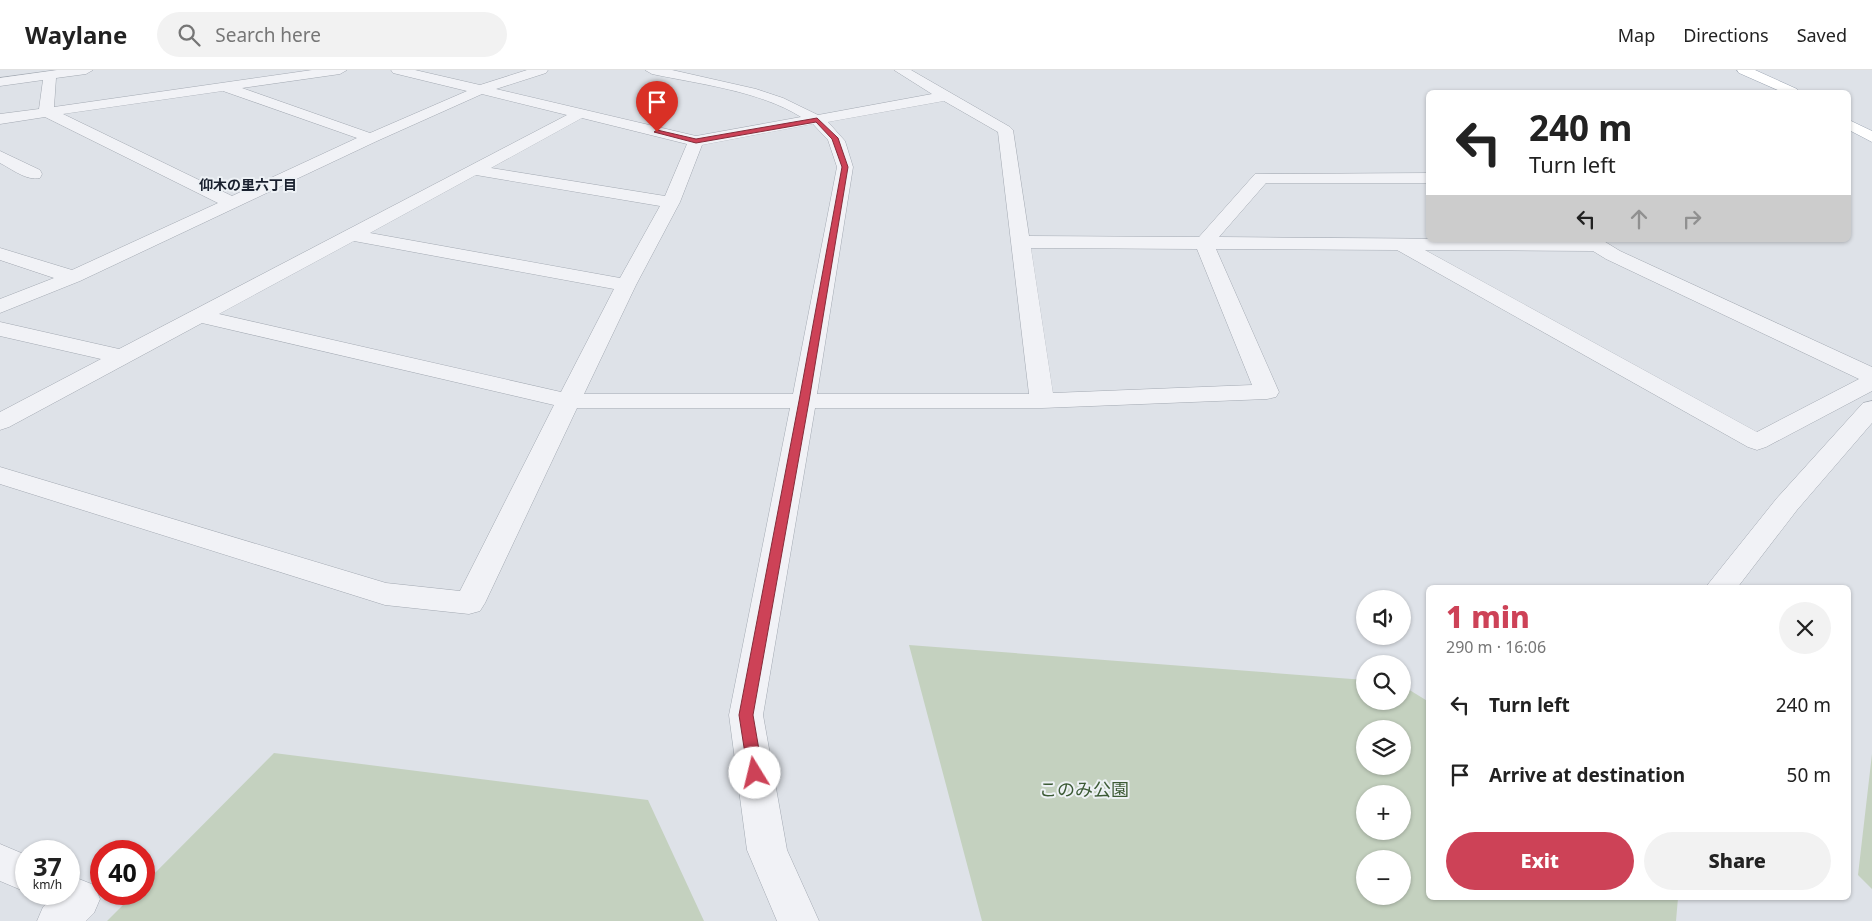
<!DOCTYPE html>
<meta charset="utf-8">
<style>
:root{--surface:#fff;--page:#f2f2f2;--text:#222;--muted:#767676;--line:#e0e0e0;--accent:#cd4257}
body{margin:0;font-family:"Noto Sans","Noto Sans JP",sans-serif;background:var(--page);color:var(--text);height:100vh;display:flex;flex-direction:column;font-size:19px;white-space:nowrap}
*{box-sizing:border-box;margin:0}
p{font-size:16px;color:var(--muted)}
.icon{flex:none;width:28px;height:28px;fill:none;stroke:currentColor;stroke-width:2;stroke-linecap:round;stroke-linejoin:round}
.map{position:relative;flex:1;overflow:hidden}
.details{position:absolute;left:1426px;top:515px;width:425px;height:315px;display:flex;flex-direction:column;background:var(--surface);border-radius:8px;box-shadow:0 1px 4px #0004}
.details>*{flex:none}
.guide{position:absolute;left:1426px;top:20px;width:425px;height:152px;border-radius:8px;box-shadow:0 1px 4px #0004;background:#fff;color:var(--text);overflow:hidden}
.controls{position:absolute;left:1356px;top:520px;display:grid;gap:10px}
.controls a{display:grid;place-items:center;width:55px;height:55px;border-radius:50%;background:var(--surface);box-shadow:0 1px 4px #0004;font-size:25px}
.speed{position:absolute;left:15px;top:770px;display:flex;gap:10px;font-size:25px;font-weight:700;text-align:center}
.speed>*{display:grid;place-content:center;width:65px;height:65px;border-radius:50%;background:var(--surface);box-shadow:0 1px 4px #0004;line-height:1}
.speed small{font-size:12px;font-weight:400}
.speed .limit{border:8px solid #d22;background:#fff;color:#111}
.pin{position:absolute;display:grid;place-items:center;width:42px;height:42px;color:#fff;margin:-51px -21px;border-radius:50% 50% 50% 0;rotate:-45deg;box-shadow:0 0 5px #0007}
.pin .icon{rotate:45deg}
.me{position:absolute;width:55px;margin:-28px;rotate:351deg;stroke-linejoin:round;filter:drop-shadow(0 0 4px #0008)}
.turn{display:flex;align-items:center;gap:18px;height:105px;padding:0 20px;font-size:22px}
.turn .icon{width:65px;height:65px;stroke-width:2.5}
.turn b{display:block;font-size:35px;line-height:42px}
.lanes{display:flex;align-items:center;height:48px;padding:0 20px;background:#0003;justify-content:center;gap:25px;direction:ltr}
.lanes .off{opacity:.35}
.round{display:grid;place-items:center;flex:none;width:52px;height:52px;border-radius:26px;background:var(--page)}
.summary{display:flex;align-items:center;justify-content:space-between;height:85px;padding:0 20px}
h1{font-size:30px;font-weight:800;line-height:38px;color:var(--accent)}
.cta{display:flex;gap:10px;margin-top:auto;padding:10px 20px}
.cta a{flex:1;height:58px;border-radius:30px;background:var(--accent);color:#fff;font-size:20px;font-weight:800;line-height:58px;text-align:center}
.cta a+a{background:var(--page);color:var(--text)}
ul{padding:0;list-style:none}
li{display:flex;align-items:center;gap:15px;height:70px;padding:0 20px}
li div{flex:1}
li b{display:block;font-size:19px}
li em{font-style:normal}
header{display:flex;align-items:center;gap:30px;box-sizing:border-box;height:70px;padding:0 25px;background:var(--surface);border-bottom:1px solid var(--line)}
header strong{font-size:24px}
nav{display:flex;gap:28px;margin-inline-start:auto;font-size:18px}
.search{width:350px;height:45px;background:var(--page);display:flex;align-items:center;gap:12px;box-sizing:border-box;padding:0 18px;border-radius:28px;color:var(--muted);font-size:19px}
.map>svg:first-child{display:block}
.green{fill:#c4d1bf;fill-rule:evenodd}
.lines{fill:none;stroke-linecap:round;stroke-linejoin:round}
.minor-casing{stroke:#a3a9b2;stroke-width:1}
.major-casing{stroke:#9da6b3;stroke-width:1}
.minor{fill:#f1f2f6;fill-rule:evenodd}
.major{fill:#fff;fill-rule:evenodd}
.route{fill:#cd4257;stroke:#852b39}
.labels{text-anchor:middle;stroke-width:4;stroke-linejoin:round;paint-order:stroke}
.far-neighbourhood-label{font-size:14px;font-weight:bold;fill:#1a212f;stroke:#edf1f5}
.near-park-label{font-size:18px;fill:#3c5a35;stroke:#edf1f5}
</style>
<header>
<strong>Waylane</strong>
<div class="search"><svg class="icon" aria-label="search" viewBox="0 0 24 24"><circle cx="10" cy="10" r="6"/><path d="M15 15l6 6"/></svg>Search here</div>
<nav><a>Map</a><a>Directions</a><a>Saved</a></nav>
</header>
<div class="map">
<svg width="1872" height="851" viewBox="0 0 1872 851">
<rect width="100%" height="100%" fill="#dee2e8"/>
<path class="green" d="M 909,575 L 1365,610 L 1365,631 L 1402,631 L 1403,616 L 1429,632 L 1429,828 L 1678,828 L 1676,851 L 982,851 ZM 1365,659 L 1402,659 L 1402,696 L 1365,696 ZM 1365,724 L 1402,724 L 1402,761 L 1365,761 ZM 1365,789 L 1402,789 L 1402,826 L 1365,826 Z
M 274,683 L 648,730 L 704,851 L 107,851 L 134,824 L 144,824 L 144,814 Z
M 1872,684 L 1872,819 L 1858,805 Z"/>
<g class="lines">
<defs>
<path id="minor" d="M 57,0 L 93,0 L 86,4 L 56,8 L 54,37 L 312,0 L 347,0 L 340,4 L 242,18 L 370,63 L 467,21 L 393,3 L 391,0 L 415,0 L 480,15 L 527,0 L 548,0 L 546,3 L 496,19 L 696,66 L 801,47 C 760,21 699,14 652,4 L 645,0 L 672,0 L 756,19 L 783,28 L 818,45 L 932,24 L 894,0 L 911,0 L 1010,57 L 1013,60 L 1029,166 L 1199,167 L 1255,104 L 1429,103 L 1429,113 L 1266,113 L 1219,167 L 1602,170 L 1620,181 L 1872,297 L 1872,321 L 1766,377 L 1757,380 L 1748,377 L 1397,180 L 1216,179 L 1279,322 L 1276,327 L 1267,329 L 1042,338 L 815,338 L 763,645 L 787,780 L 819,851 L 777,851 L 747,780 L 729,645 L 790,338 L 577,338 L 485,533 L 480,541 L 469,544 L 385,535 L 0,414 L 0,397 L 386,513 L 460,521 L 554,335 L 202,253 L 9,357 L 0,360 L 0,342 L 101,289 L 0,266 L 0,252 L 119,279 L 567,45 L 482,24 L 377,71 L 80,211 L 0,243 L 0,229 L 54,208 L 0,190 L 0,178 L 72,200 L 218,133 L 45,47 L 0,54 L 0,44 L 39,39 L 43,10 L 0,16 L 0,8 ZM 223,21 L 357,68 L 232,126 L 63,44 ZM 944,31 L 998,62 L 1029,324 L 817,324 L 853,97 L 845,71 L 828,52 ZM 582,48 L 687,74 L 665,126 L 491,98 ZM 813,54 L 828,70 L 837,97 L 793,324 L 584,324 L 636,215 L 680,132 L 702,75 ZM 476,105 L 660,136 L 620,208 L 370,163 ZM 354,171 L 614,219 L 561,322 L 219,244 ZM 1031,178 L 1197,179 L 1252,315 L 1053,323 ZM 1425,180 L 1593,181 L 1606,189 L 1859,309 L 1757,362 Z
M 0,81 L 40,100 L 42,104 L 40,108 C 26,111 12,99 0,93 Z
M 1872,331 L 1872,353 L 1797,440 L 1737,518 L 1705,518 L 1777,428 L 1863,333 Z
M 0,774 L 26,785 L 26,822 L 0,811 Z
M 69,805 L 94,815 L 100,829 L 94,843 L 86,851 L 37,851 L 43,837 L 51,829 L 49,824 L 69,824 Z"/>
<path id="major" d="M 1737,0 L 1755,0 L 1797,19 L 1799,22 L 1782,22 L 1739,3 Z
M 1849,50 L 1872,61 L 1872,72 L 1849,60 Z"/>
</defs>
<use href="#minor" class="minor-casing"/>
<use href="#major" class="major-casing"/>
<use href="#minor" class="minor"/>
<use href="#major" class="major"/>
</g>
<path class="route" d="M 817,48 L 838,68 L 848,97 L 809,331 L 753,645 L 763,703 L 761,707 L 755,709 L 750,707 L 748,703 L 739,645 L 799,331 L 842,97 L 832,69 L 816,52 L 696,73 L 654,62 L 657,60 L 696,69 Z"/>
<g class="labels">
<g class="far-neighbourhood-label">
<text x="248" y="120">仰木の里六丁目</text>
</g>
<g class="near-park-label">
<text x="1084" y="726">このみ公園</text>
</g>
</g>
</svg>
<div class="controls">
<a><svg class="icon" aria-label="sound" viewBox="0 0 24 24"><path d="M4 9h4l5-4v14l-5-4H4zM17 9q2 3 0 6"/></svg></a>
<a><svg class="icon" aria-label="search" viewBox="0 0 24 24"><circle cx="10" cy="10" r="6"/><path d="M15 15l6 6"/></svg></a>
<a><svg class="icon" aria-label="layers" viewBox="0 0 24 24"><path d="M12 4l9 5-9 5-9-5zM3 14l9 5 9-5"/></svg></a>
<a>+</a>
<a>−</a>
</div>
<div class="speed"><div>37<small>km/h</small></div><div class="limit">40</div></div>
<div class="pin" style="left:657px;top:62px;background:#d93025"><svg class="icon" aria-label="arrive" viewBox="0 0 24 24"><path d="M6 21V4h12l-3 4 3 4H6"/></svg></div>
<svg class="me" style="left:755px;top:703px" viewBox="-20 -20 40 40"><circle r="19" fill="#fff"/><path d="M0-13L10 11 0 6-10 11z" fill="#cd4257"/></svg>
<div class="guide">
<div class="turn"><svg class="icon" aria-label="left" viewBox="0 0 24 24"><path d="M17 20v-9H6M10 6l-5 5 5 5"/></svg><div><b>240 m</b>Turn left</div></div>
<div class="lanes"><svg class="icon" aria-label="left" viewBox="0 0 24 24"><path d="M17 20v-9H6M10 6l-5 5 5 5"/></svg><svg class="icon off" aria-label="ahead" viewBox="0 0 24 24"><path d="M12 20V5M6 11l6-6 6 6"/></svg><svg class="icon off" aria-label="right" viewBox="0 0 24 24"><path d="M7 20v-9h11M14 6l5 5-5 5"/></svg></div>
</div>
<section class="details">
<div class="summary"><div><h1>1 min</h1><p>290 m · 16:06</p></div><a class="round"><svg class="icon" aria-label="close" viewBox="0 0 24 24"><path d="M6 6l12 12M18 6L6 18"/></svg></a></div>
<ul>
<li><svg class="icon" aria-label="left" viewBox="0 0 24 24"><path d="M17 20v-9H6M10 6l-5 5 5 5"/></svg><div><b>Turn left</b></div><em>240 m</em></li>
<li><svg class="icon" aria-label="arrive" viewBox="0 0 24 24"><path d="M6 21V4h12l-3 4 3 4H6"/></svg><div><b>Arrive at destination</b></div><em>50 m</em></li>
</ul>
<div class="cta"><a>Exit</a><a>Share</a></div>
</section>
</div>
